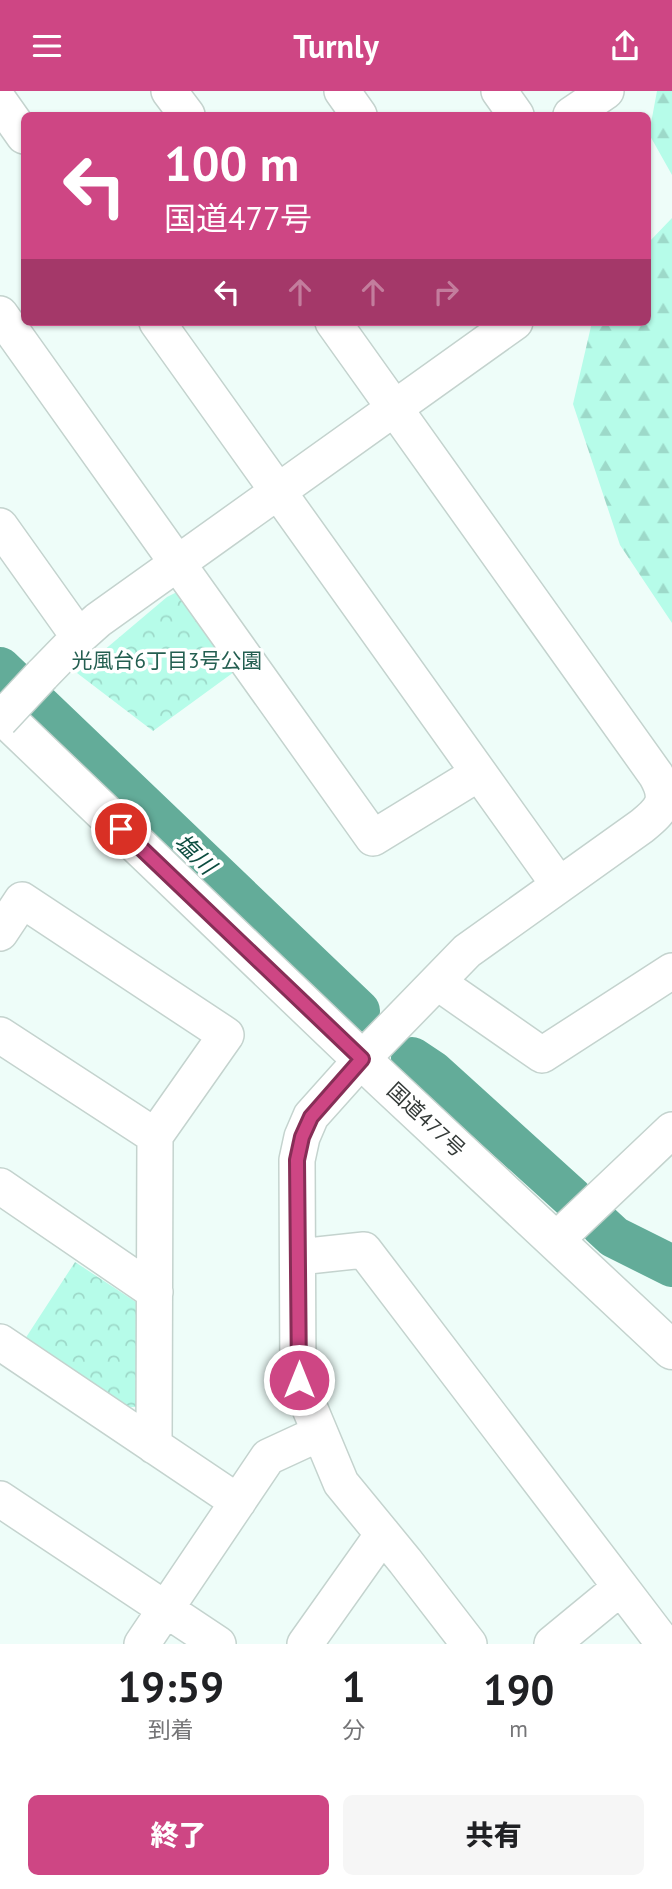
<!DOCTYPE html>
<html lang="ja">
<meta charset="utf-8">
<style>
:root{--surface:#fff;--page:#f6f6f6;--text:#202124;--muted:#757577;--accent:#ce4684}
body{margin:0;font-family:"PT Sans","Noto Sans JP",sans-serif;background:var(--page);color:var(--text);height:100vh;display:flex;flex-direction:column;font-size:26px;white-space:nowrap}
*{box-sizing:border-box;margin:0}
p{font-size:23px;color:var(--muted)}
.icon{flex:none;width:38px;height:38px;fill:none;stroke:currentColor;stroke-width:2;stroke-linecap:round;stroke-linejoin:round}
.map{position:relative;height:1553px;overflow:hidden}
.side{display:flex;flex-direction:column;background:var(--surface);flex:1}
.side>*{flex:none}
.banner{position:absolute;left:21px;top:21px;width:630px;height:214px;border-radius:10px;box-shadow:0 2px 5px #0004;background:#ce4684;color:#fff;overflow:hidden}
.pin{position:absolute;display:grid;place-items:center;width:60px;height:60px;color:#fff;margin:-30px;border:4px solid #fff;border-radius:50%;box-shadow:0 2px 7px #0007}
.me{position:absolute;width:77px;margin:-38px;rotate:0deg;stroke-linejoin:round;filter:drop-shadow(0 0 5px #0008)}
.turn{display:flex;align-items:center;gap:24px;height:147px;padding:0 28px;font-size:32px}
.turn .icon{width:91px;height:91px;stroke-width:2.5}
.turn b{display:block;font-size:49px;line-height:60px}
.lanes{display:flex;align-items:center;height:66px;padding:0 28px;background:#0003;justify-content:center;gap:35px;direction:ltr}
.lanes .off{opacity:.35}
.eta{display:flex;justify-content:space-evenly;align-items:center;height:119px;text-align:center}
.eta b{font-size:42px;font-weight:800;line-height:49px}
.cta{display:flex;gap:14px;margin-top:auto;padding:14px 28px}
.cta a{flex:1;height:80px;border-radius:10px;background:var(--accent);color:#fff;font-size:28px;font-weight:800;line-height:80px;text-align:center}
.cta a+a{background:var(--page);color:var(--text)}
header{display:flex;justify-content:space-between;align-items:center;height:91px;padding:0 28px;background:var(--accent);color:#fff;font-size:32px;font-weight:800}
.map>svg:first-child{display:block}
.forest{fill:url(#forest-firs)}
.park{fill:url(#park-crowns)}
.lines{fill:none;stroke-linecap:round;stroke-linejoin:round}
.river{stroke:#63ac99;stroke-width:42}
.minor-casing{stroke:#c4d3ce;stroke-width:38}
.highway-casing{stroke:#c4d3ce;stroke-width:41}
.minor{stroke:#fff;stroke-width:35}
.highway{stroke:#fff;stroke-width:38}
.minor-bridge-casing{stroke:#c4d3ce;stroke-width:38;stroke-linecap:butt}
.minor-bridge{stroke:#fff;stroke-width:35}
.route-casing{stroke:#862e56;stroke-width:18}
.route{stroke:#ce4684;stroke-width:12}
.labels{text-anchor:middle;stroke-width:7;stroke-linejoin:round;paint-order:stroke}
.park-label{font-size:21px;fill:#245f51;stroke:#fff}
.street-label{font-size:21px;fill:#343a38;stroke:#fff}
.water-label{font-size:23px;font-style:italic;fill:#0d4d40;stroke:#fff}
</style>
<header><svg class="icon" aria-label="menu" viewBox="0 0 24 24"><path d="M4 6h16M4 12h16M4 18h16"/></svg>Turnly<svg class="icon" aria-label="share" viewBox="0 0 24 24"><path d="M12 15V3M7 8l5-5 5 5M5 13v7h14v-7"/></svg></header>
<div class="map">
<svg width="672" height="1553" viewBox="0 0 672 1553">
<defs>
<pattern id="forest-firs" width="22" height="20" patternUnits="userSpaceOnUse" patternTransform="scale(1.75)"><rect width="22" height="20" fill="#b6fce9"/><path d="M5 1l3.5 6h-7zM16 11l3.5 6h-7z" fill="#9dd9c9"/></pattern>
<pattern id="park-crowns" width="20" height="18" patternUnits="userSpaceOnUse" patternTransform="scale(1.75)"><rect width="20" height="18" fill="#b6fce9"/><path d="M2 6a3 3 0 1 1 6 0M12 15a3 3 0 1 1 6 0" fill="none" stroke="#9dd9c9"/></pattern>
</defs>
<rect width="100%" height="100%" fill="#eefdf9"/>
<path class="forest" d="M 657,0 L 672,0 L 672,84 L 649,43 Z
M 672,127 L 672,532 L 620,454 L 573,313 L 592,231 L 648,231 L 648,152 Z"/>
<path class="park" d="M 175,502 L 182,502 L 234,581 L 153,640 L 77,582 L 167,506 Z
M 75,1171 L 142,1215 L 137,1316 L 129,1316 L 25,1248 Z"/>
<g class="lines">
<path class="river" d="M 0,577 L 359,920
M 412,967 L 433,981 L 572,1107
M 601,1134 L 614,1146 L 672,1175"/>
<defs>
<path id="minor" d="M 169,0 L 187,24
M 342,0 L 359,24
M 499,0 L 516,24
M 0,11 L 24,45
M 571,24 L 606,0
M 0,223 L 373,747 L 479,682
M 157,231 L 559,794
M 333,231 L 656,684 C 670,709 663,718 642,735 L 467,860 L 362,968 L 311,1025 L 302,1046 L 297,1069 L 298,1289 L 341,1392 L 405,1470 L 469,1553
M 0,435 L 79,546
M 42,584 L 79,546 L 98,529 L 515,231
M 0,842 L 22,809 L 226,944 L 155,1045 L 154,1355
M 437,891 L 542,964 L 672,880
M 0,944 L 155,1045
M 0,1095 L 155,1201
M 555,1150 L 672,1039
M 299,1166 L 364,1159 L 664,1553
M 0,1251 L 238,1411
M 0,1408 L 218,1553
M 142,1553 L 268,1366 L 320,1342
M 305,1553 L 383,1443
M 552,1553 L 620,1497"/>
<path id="highway" d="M 0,622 L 382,988 L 672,1259"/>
</defs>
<use href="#minor" class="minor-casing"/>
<use href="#highway" class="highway-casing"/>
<use href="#minor" class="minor"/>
<use href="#highway" class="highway"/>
<defs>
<path id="minor-bridge" d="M 0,629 L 42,584"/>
</defs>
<use href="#minor-bridge" class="minor-bridge-casing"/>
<use href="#minor-bridge" class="minor-bridge"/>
</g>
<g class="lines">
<defs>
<path id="route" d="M 121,738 L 362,968 L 311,1026 L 302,1046 L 297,1069 L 299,1289"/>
</defs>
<use href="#route" class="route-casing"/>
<use href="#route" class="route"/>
</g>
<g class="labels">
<g class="park-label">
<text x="167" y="577">光風台6丁目3号公園</text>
</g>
<g class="street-label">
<text transform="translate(426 1029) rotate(43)" y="7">国道477号</text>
</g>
<g class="water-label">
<text transform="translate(195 763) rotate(44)" y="8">塩川</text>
</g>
</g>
</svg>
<div class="pin" style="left:121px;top:738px;background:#d93025"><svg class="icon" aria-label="arrive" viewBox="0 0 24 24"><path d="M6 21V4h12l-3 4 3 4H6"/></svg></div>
<svg class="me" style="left:299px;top:1289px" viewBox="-20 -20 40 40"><circle r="17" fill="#ce4684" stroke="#fff" stroke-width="3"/><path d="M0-11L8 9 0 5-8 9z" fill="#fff"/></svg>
<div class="banner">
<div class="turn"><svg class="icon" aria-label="left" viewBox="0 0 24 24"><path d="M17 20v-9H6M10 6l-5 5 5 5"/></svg><div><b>100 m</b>国道477号</div></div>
<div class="lanes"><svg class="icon" aria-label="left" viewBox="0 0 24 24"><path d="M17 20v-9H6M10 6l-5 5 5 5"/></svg><svg class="icon off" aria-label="ahead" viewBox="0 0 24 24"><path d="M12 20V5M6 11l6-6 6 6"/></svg><svg class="icon off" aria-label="ahead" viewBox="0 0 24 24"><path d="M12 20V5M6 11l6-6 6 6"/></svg><svg class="icon off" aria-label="right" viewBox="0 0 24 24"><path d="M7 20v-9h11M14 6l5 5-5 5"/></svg></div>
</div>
</div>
<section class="side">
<div class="eta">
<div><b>19:59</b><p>到着</p></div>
<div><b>1</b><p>分</p></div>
<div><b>190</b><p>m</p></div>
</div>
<div class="cta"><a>終了</a><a>共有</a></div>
</section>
